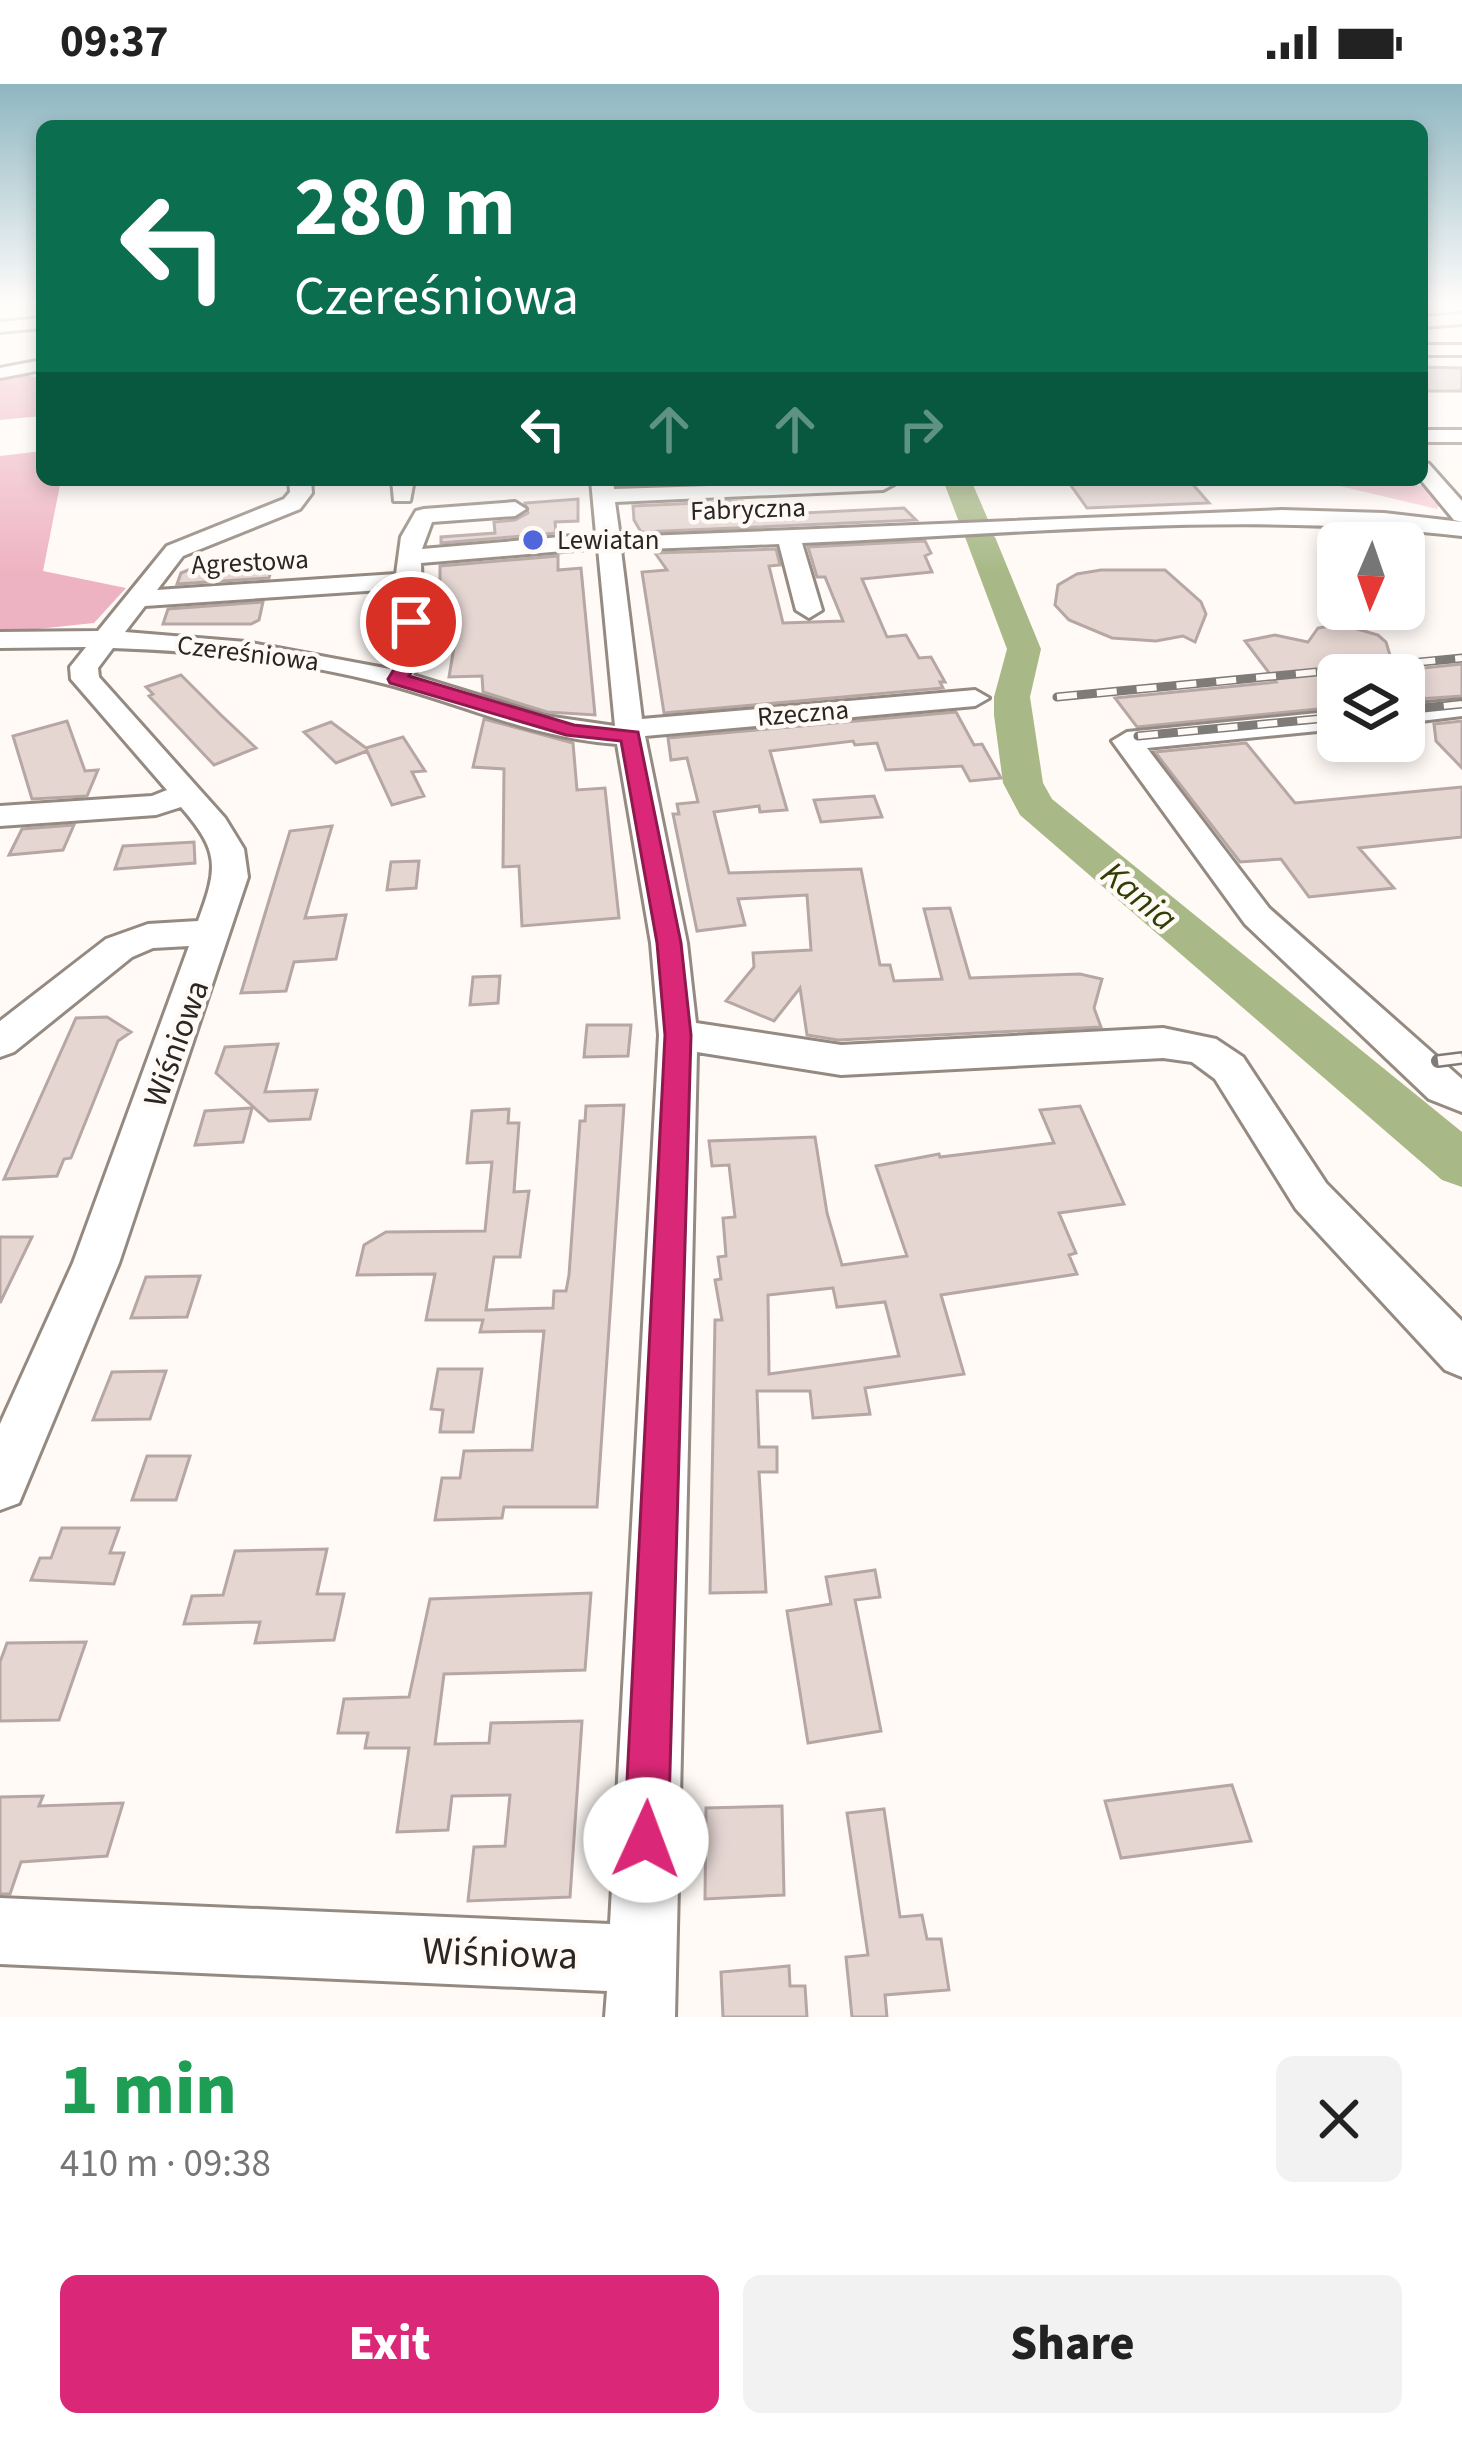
<!DOCTYPE html>
<meta charset="utf-8">
<style>
:root{--surface:#fff;--page:#f2f2f2;--text:#222;--muted:#767676;--accent:#db2777}
body{margin:0;font-family:"Source Sans 3",sans-serif;background:var(--page);color:var(--text);height:100vh;display:flex;flex-direction:column;font-size:45px;white-space:nowrap}
*{box-sizing:border-box;margin:0}
p{font-size:39px;color:var(--muted)}
.icon{flex:none;width:66px;height:66px;fill:none;stroke:currentColor;stroke-width:2;stroke-linecap:round;stroke-linejoin:round}
.map{position:relative;height:1933px;overflow:hidden}
.side{display:flex;flex-direction:column;background:var(--surface);flex:1}
.side>*{flex:none}
.top-card{position:absolute;left:36px;top:36px;width:1392px;height:366px;border-radius:18px;box-shadow:0 6px 18px #0003;background:#0b6e4f;color:#fff;overflow:hidden}
.needle{width:78px;rotate:182deg}
.buttons{position:absolute;left:1317px;top:438px;display:grid;gap:24px}
.buttons a{display:grid;place-items:center;width:108px;height:108px;border-radius:18px;background:var(--surface);box-shadow:0 6px 18px #0003;font-size:60px}
.pin{position:absolute;display:grid;place-items:center;width:102px;height:102px;color:#fff;margin:-51px;border:6px solid #fff;border-radius:50%;box-shadow:0 3px 12px #0007}
.me{position:absolute;width:132px;margin:-66px;rotate:2deg;stroke-linejoin:round;filter:drop-shadow(0 0 9px #0008)}
.turn{display:flex;align-items:center;gap:42px;height:252px;padding:0 60px;font-size:54px}
.turn .icon{width:156px;height:156px;stroke-width:2.5}
.turn b{display:block;font-size:84px;line-height:102px}
.lanes{display:flex;align-items:center;height:114px;padding:0 60px;background:#0003;justify-content:center;gap:60px;direction:ltr}
.lanes .off{opacity:.35}
.round{display:grid;place-items:center;flex:none;width:126px;height:126px;border-radius:18px;background:var(--page)}
.headline{display:flex;align-items:center;justify-content:space-between;height:204px;padding:0 60px}
h1{font-size:72px;font-weight:800;line-height:90px;color:#1e9e55}
.button{display:flex;gap:24px;margin-top:auto;padding:24px 60px}
.button a{flex:1;height:138px;border-radius:18px;background:var(--accent);color:#fff;font-size:48px;font-weight:800;line-height:138px;text-align:center}
.button a+a{background:var(--page);color:var(--text)}
.status{display:flex;justify-content:space-between;align-items:center;height:84px;padding:0 60px;background:var(--surface);direction:ltr}
.status svg{height:33px;fill:currentColor}
.map>svg:first-child{display:block}
.green{fill:#f9d2db}
.forest{fill:#eeb3c2}
.lines{fill:none;stroke-linecap:round;stroke-linejoin:round}
.river{fill:#a8b987;fill-rule:evenodd}
.building{fill:#e5d6d2;stroke:#b6a7a4;stroke-width:3;fill-rule:evenodd}
.minor-casing{stroke:#948a81;stroke-width:6}
.minor{fill:#fff;fill-rule:evenodd}
.rail-far1-casing{stroke:#7f7b78;stroke-width:9}
.rail-casing{stroke:#7f7b78;stroke-width:14}
.rail-far1{stroke:#fffaf6;stroke-width:6;stroke-dasharray:20;stroke-linecap:butt}
.rail{stroke:#fffaf6;stroke-width:9;stroke-dasharray:26;stroke-linecap:butt}
.route{fill:#db2777;stroke:#8e194d;stroke-width:3}
.poi-dot{fill:#5066db;stroke:#fffaf6;stroke-width:4.5}
.labels{text-anchor:middle;stroke-width:9;stroke-linejoin:round;paint-order:stroke}
.far-street-label{font-size:27px;fill:#2a2623;stroke:#fffaf6}
.far-poi-label{font-size:27px;fill:#2a2623;stroke:#fffaf6;text-anchor:start}
.street-label{font-size:33px;fill:#2a2623;stroke:#fffaf6}
.water-label{font-size:36px;font-style:italic;fill:#313f04;stroke:#fffaf6}
.near-street-label{font-size:39px;fill:#2a2623;stroke:#fffaf6}
</style>
<div class="status"><b>09:37</b><svg viewBox="0 0 49 12"><path d="M0 12V9h3v3zM5 12V6h3v6zM10 12V3h3v9zM15 12V0h3v12zM26 1h20v11H26zM47 4h2v5h-2z"/></svg></div>
<div class="map">
<svg width="1462" height="1933" viewBox="0 0 1462 1933">
<rect width="100%" height="100%" fill="#fffaf6"/>
<path class="green" d="M 1314,396 L 1387,396 L 1456,407 L 1462,413 L 1462,426 L 1439,421 L 1437,425 Z"/>
<path class="forest" d="M 20,289 L 42,295 L 42,332 L 0,336 L 0,293 Z
M 42,367 L 42,396 L 61,396 L 43,487 L 126,504 L 94,539 L 0,549 L 0,372 Z"/>
<g class="lines">
<path class="river" d="M 943,396 L 971,396 L 989,438 L 983,445 L 995,453 L 1041,565 L 1030,613 L 1043,699 L 1052,715 L 1462,1048 L 1462,1103 L 1442,1096 L 1020,731 L 1003,699 L 994,631 L 994,613 L 1007,565 L 965,453 L 971,446 L 959,438 Z"/>
</g>
<path class="building" d="M 1422,283 L 1462,284 L 1462,307 L 1422,307 Z
M 1067,396 L 1189,396 L 1209,419 L 1087,424 Z
M 578,415 L 578,437 L 555,438 L 556,449 L 441,459 L 441,453 L 495,449 L 494,438 L 515,436 L 528,429 L 525,419 Z
M 742,417 L 743,432 L 904,424 L 916,436 L 641,448 L 634,436 L 633,422 Z
M 925,457 L 931,469 L 925,472 L 932,488 L 862,495 L 887,553 L 906,551 L 919,574 L 931,573 L 945,598 L 940,598 L 943,604 L 664,629 L 642,488 L 667,486 L 655,469 L 776,465 L 780,481 L 769,482 L 783,539 L 843,537 L 825,493 L 817,493 L 808,463 Z
M 558,472 L 558,486 L 581,484 L 595,631 L 547,628 L 483,608 L 482,592 L 449,593 L 459,533 L 440,535 L 440,482 Z
M 273,478 L 269,494 L 177,500 L 181,489 L 193,484 Z
M 1101,486 L 1165,486 L 1201,518 L 1206,530 L 1195,558 L 1183,552 L 1156,557 L 1112,554 L 1069,536 L 1055,521 L 1058,501 L 1077,490 Z
M 263,518 L 259,536 L 251,540 L 163,540 L 168,525 Z
M 1340,540 L 1378,551 L 1386,558 L 1396,591 L 1338,591 L 1338,623 L 1137,643 L 1115,614 L 1276,598 L 1245,557 L 1275,551 L 1308,558 L 1318,544 Z
M 1462,580 L 1462,612 L 1404,616 L 1404,586 Z
M 181,591 L 221,631 L 256,664 L 214,681 L 149,612 L 153,610 L 146,603 Z
M 956,628 L 974,661 L 982,660 L 1001,694 L 970,697 L 962,682 L 886,686 L 877,659 L 855,661 L 853,657 L 770,667 L 787,726 L 760,728 L 759,722 L 714,728 L 729,789 L 861,785 L 880,881 L 890,881 L 894,897 L 942,895 L 924,825 L 950,824 L 970,894 L 1080,890 L 1102,895 L 1094,924 L 1101,943 L 838,956 L 807,951 L 800,904 L 774,937 L 726,917 L 754,883 L 753,869 L 811,866 L 807,811 L 738,815 L 745,841 L 697,847 L 673,730 L 679,730 L 677,720 L 698,718 L 687,674 L 671,676 L 668,654 Z
M 484,635 L 573,659 L 577,706 L 605,704 L 619,834 L 522,842 L 519,782 L 503,783 L 504,685 L 473,683 Z
M 67,637 L 85,687 L 98,686 L 87,712 L 32,715 L 13,652 Z
M 1462,637 L 1462,684 L 1436,657 L 1434,640 Z
M 331,638 L 366,664 L 403,653 L 425,687 L 412,688 L 424,712 L 392,721 L 367,667 L 336,679 L 304,648 Z
M 1246,659 L 1295,719 L 1462,703 L 1462,753 L 1359,764 L 1394,804 L 1309,813 L 1281,775 L 1240,778 L 1155,668 Z
M 874,712 L 882,733 L 821,738 L 814,716 Z
M 74,741 L 63,766 L 9,771 L 22,745 Z
M 332,742 L 305,834 L 346,831 L 336,875 L 294,878 L 286,907 L 241,909 L 290,747 Z
M 194,758 L 195,779 L 115,785 L 123,762 Z
M 419,777 L 416,804 L 387,806 L 391,778 Z
M 500,892 L 498,919 L 470,921 L 473,893 Z
M 107,933 L 131,948 L 118,957 L 71,1074 L 64,1075 L 57,1092 L 4,1095 L 76,934 Z
M 587,941 L 631,941 L 628,972 L 584,973 Z
M 278,960 L 265,1008 L 317,1006 L 310,1035 L 269,1037 L 216,989 L 225,963 Z
M 624,1021 L 597,1423 L 504,1423 L 502,1434 L 435,1436 L 442,1394 L 460,1394 L 464,1367 L 532,1366 L 544,1247 L 480,1248 L 483,1236 L 426,1236 L 435,1190 L 357,1191 L 364,1161 L 386,1148 L 485,1147 L 492,1078 L 467,1079 L 472,1027 L 509,1025 L 508,1039 L 519,1039 L 514,1108 L 529,1107 L 520,1173 L 494,1173 L 486,1226 L 553,1224 L 554,1207 L 566,1207 L 569,1191 L 580,1037 L 585,1037 L 586,1022 Z
M 1080,1022 L 1124,1120 L 1059,1129 L 1076,1169 L 1069,1171 L 1077,1190 L 941,1211 L 964,1290 L 865,1304 L 870,1330 L 813,1334 L 810,1307 L 757,1307 L 759,1363 L 777,1363 L 777,1388 L 759,1388 L 766,1508 L 710,1509 L 715,1236 L 722,1236 L 715,1196 L 721,1195 L 718,1173 L 726,1172 L 723,1134 L 735,1133 L 729,1081 L 712,1082 L 709,1057 L 815,1053 L 827,1129 L 842,1181 L 907,1172 L 876,1082 L 939,1070 L 940,1073 L 1054,1059 L 1040,1026 ZM 833,1204 L 837,1223 L 885,1218 L 899,1272 L 769,1290 L 768,1211 Z
M 252,1024 L 243,1058 L 195,1061 L 205,1027 Z
M 0,1153 L 32,1153 L 0,1219 Z
M 200,1192 L 187,1233 L 131,1234 L 146,1193 Z
M 438,1285 L 482,1285 L 473,1348 L 440,1348 L 443,1326 L 431,1325 Z
M 166,1287 L 150,1335 L 93,1336 L 112,1288 Z
M 147,1372 L 190,1372 L 176,1416 L 132,1416 Z
M 62,1444 L 119,1444 L 110,1469 L 124,1469 L 114,1500 L 31,1496 L 40,1474 L 51,1474 Z
M 327,1465 L 317,1510 L 344,1510 L 334,1556 L 255,1559 L 260,1538 L 184,1540 L 192,1512 L 223,1511 L 235,1467 Z
M 875,1486 L 880,1513 L 855,1516 L 881,1647 L 808,1659 L 787,1527 L 831,1520 L 826,1493 Z
M 591,1509 L 585,1586 L 444,1590 L 435,1660 L 489,1659 L 491,1639 L 582,1637 L 570,1813 L 468,1817 L 474,1763 L 505,1762 L 510,1711 L 452,1712 L 448,1746 L 397,1748 L 409,1664 L 365,1664 L 368,1649 L 338,1649 L 344,1615 L 409,1613 L 430,1515 Z
M 86,1558 L 59,1636 L 0,1637 L 0,1578 L 7,1559 Z
M 1232,1701 L 1251,1757 L 1121,1774 L 1105,1717 Z
M 43,1712 L 39,1722 L 123,1719 L 107,1772 L 21,1778 L 10,1810 L 0,1810 L 0,1713 Z
M 782,1722 L 784,1811 L 705,1815 L 706,1724 Z
M 884,1725 L 900,1833 L 922,1831 L 927,1855 L 941,1855 L 949,1906 L 885,1911 L 887,1933 L 852,1933 L 846,1873 L 868,1871 L 847,1729 Z
M 789,1882 L 790,1902 L 805,1902 L 807,1933 L 723,1933 L 721,1888 Z"/>
<g class="lines">
<defs>
<path id="minor" d="M 1462,230 L 1462,240 L 1422,243 L 1422,233 Z
M 42,234 L 42,244 L 0,248 L 0,238 Z
M 1422,261 L 1462,261 L 1462,271 L 1422,271 Z
M 42,276 L 42,286 L 0,294 L 0,284 Z
M 1422,346 L 1462,346 L 1462,358 L 1422,358 Z
M 1422,378 L 1429,380 L 1462,417 L 1462,438 L 1454,436 L 1421,396 Z
M 289,396 L 311,396 L 312,409 L 300,425 L 183,472 L 157,506 L 396,490 L 401,453 L 416,427 L 424,425 L 515,418 L 526,425 L 515,432 L 432,438 L 422,465 L 596,450 L 591,396 L 613,396 L 614,405 L 891,396 L 894,400 L 883,406 L 615,418 L 620,453 L 1282,426 L 1384,429 L 1462,438 L 1462,452 C 1244,426 1021,450 802,459 L 822,526 L 809,534 L 796,526 L 779,460 L 621,466 L 642,635 L 975,606 L 989,614 L 975,622 L 645,652 L 687,859 L 696,939 L 841,961 L 1163,944 L 1216,955 L 1243,973 L 1326,1099 L 1462,1237 L 1462,1293 L 1445,1286 L 1296,1125 L 1215,995 L 1192,978 L 1163,974 L 841,991 L 697,968 L 675,1933 L 605,1933 L 607,1907 L 0,1880 L 0,1814 L 610,1840 L 659,951 L 651,859 L 617,660 C 536,655 463,620 386,600 C 297,577 205,567 113,564 L 98,584 L 99,593 L 225,734 L 244,765 L 248,793 L 119,1179 L 19,1419 L 0,1426 L 0,1340 L 73,1179 L 189,862 L 153,864 L 132,873 L 14,968 L 0,973 L 0,937 L 106,855 L 148,840 L 198,837 C 218,783 220,768 181,723 L 156,731 L 0,742 L 0,722 L 152,712 L 167,706 L 71,595 L 70,583 L 86,563 L 0,564 L 0,548 L 98,547 L 167,462 L 284,415 L 290,408 ZM 598,464 L 615,642 L 546,632 L 413,591 L 424,574 L 421,479 ZM 396,505 L 398,574 L 390,585 L 246,558 L 125,548 L 145,522 Z
M 392,396 L 414,396 L 410,417 L 394,417 Z
M 1462,616 L 1462,632 L 1404,639 L 1404,621 Z
M 1338,627 L 1338,645 L 1147,664 L 1269,824 L 1462,995 L 1462,1028 L 1429,1015 L 1245,840 L 1112,657 L 1127,648 Z"/>
</defs>
<use href="#minor" class="minor-casing"/>
<use href="#minor" class="minor"/>
<defs>
<path id="rail-far1" d="M 1057,613 L 1462,574
M 1404,626 L 1462,620
M 1138,652 L 1338,633"/>
<path id="rail" d="M 1438,977 L 1462,974"/>
</defs>
<use href="#rail-far1" class="rail-far1-casing"/>
<use href="#rail" class="rail-casing"/>
<use href="#rail-far1" class="rail-far1"/>
<use href="#rail" class="rail"/>
</g>
<linearGradient id="sky" x2="0" y2="1"><stop stop-color="#8eb6c1"/><stop offset="0.45" stop-color="#fffdfb"/><stop offset="1" stop-color="#fffdfb" stop-opacity="0"/></linearGradient>
<rect width="1462" height="489" fill="url(#sky)"/>
<path class="route" d="M 411,532 L 420,538 L 420,574 L 409,592 L 574,641 L 638,648 L 681,859 L 691,951 L 668,1756 L 662,1772 L 646,1779 L 630,1772 L 624,1756 L 665,951 L 657,859 L 621,657 L 566,651 L 390,599 L 388,595 L 401,574 L 402,538 Z"/>
<circle class="poi-dot" cx="533" cy="456" r="12"/>
<g class="labels">
<g class="far-street-label">
<text transform="translate(748 425) rotate(-2)" y="9">Fabryczna</text>
<text transform="translate(250 478) rotate(-3)" y="9">Agrestowa</text>
<text transform="translate(248 569) rotate(7)" y="9">Czereśniowa</text>
<text transform="translate(803 629) rotate(-5)" y="9">Rzeczna</text>
</g>
<g class="far-poi-label">
<text x="557" y="465">Lewiatan</text>
</g>
<g class="street-label">
<text transform="translate(175 959) rotate(-70)" y="12">Wiśniowa</text>
</g>
<g class="water-label">
<text transform="translate(1140 811) rotate(40)" y="13">Kania</text>
</g>
<g class="near-street-label">
<text transform="translate(500 1868) rotate(2)" y="14">Wiśniowa</text>
</g>
</g>
</svg>
<div class="buttons">
<a><svg class="needle" viewBox="-14 -14 28 28"><path d="M0-13l5 13h-10z" fill="#e53935"/><path d="M0 13l5-13h-10z" fill="#767676"/></svg></a>
<a><svg class="icon" aria-label="layers" viewBox="0 0 24 24"><path d="M12 4l9 5-9 5-9-5zM3 14l9 5 9-5"/></svg></a>
</div>
<div class="pin" style="left:411px;top:538px;background:#d93025"><svg class="icon" aria-label="arrive" viewBox="0 0 24 24"><path d="M6 21V4h12l-3 4 3 4H6"/></svg></div>
<svg class="me" style="left:646px;top:1756px" viewBox="-20 -20 40 40"><circle r="19" fill="#fff"/><path d="M0-13L10 11 0 6-10 11z" fill="#db2777"/></svg>
<div class="top-card">
<div class="turn"><svg class="icon" aria-label="left" viewBox="0 0 24 24"><path d="M17 20v-9H6M10 6l-5 5 5 5"/></svg><div><b>280 m</b>Czereśniowa</div></div>
<div class="lanes"><svg class="icon" aria-label="left" viewBox="0 0 24 24"><path d="M17 20v-9H6M10 6l-5 5 5 5"/></svg><svg class="icon off" aria-label="ahead" viewBox="0 0 24 24"><path d="M12 20V5M6 11l6-6 6 6"/></svg><svg class="icon off" aria-label="ahead" viewBox="0 0 24 24"><path d="M12 20V5M6 11l6-6 6 6"/></svg><svg class="icon off" aria-label="right" viewBox="0 0 24 24"><path d="M7 20v-9h11M14 6l5 5-5 5"/></svg></div>
</div>
</div>
<section class="side">
<div class="headline"><div><h1>1 min</h1><p>410 m · 09:38</p></div><a class="round"><svg class="icon" aria-label="close" viewBox="0 0 24 24"><path d="M6 6l12 12M18 6L6 18"/></svg></a></div>
<div class="button"><a>Exit</a><a>Share</a></div>
</section>
